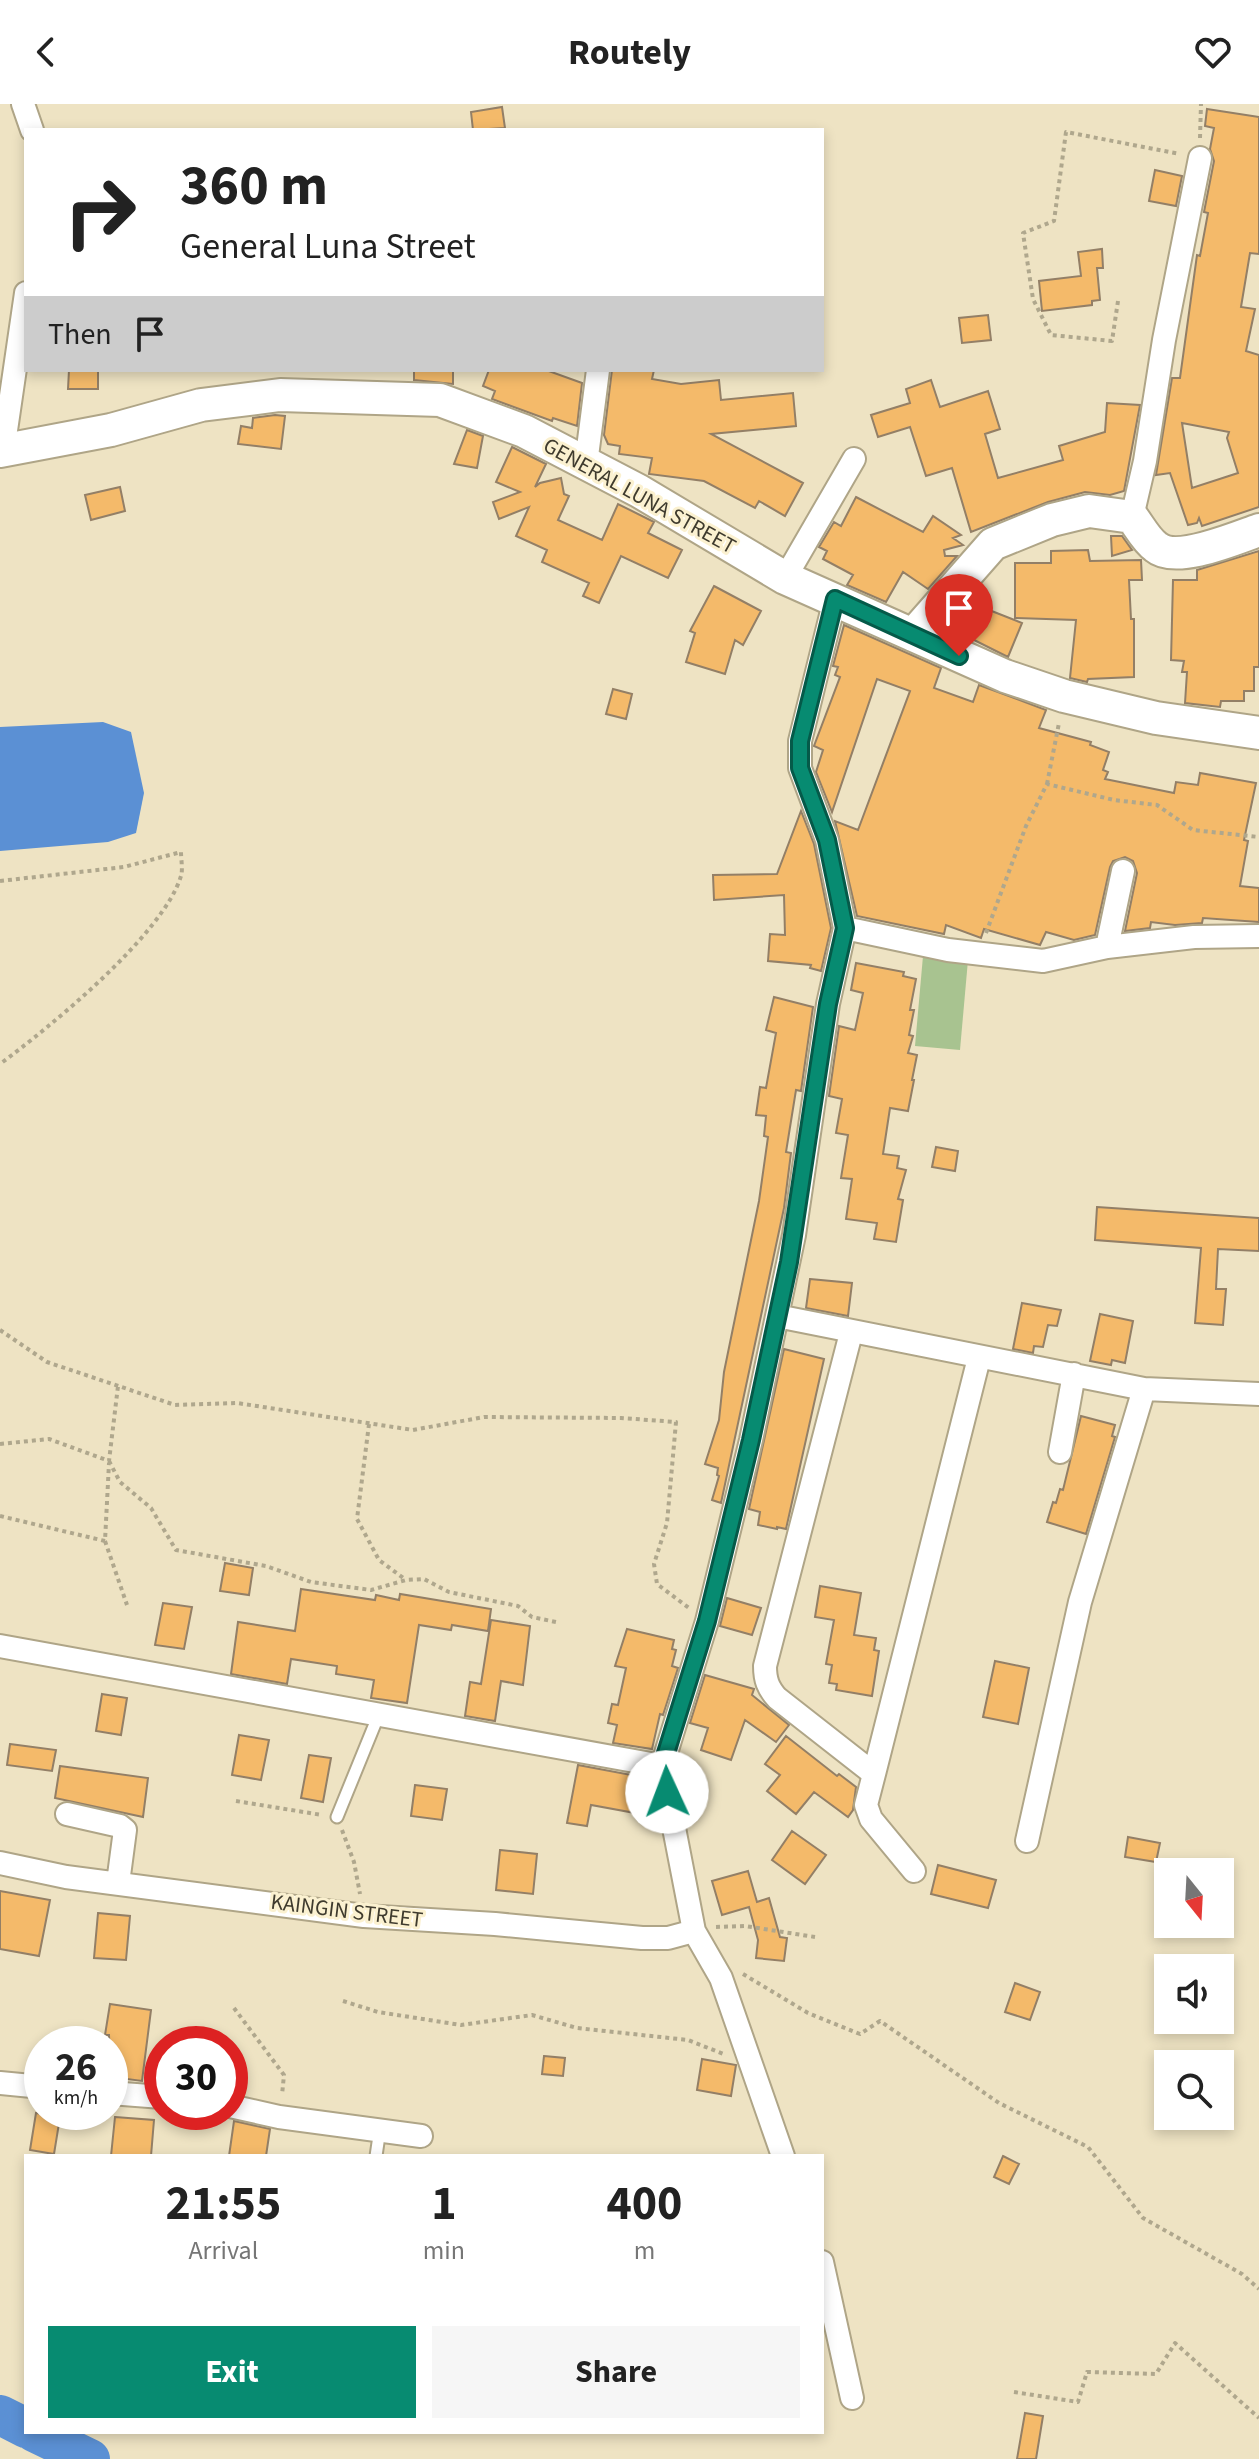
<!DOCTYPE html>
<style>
:root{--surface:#fff;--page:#f6f6f6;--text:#222;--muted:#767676;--accent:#078b71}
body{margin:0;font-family:"Source Sans 3",sans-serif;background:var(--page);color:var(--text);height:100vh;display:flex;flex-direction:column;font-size:30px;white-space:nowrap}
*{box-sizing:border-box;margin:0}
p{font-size:26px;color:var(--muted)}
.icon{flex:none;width:44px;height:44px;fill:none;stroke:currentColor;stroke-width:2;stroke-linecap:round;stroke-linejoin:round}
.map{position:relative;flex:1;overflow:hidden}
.sheet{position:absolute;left:24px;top:2050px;width:800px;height:280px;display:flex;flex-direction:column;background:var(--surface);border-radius:0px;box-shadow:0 4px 12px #0003}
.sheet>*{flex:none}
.guide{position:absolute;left:24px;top:24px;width:800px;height:244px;border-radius:0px;box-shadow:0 4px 12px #0003;background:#fff;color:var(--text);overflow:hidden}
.needle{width:52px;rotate:162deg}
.fabs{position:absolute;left:1154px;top:1754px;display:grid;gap:16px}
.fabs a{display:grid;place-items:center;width:80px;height:80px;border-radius:0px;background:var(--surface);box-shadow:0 4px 12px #0003;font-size:40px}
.speed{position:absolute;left:24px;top:1922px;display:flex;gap:16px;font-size:40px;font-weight:700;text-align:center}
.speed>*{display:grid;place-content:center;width:104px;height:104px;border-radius:50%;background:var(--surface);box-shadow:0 4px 12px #0003;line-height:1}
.speed small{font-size:20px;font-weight:400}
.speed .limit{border:12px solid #d22;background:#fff;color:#111}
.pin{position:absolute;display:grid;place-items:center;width:68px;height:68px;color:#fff;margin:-82px -34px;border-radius:50% 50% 50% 0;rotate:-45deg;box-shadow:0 0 8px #0007}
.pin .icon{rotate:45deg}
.me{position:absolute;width:88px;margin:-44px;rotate:358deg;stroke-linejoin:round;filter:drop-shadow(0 0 6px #0008)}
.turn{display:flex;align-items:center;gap:28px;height:168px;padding:0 24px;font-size:36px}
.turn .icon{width:104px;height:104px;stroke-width:2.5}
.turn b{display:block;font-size:56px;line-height:68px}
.then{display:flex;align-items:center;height:76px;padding:0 24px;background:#0003;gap:16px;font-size:30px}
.eta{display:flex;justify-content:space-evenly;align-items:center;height:136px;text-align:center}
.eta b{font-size:48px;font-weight:700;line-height:56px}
.cta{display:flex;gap:16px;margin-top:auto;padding:16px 24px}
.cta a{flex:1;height:92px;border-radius:0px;background:var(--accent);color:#fff;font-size:32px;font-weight:700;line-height:92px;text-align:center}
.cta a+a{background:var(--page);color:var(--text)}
header{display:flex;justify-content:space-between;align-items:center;height:104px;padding:0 24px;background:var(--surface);font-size:36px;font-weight:700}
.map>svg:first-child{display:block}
.green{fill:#a8c390}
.water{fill:#5b90d4}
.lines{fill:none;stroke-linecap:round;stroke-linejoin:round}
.river{stroke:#5b90d4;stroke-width:40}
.building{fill:#f4ba6a;stroke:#937f66;stroke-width:2;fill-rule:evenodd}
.lane-casing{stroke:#afa587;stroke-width:15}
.street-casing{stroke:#afa587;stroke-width:26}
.secondary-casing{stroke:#afa587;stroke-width:36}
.path{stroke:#afa78d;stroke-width:4;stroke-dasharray:4 4;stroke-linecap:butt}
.lane{stroke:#fff;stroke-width:11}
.street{stroke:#fff;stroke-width:22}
.secondary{stroke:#fff;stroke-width:32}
.route-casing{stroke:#055a49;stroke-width:20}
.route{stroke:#078b71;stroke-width:14}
.labels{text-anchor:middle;stroke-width:6;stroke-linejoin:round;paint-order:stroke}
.street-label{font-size:22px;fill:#3f3b2e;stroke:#fbf1d0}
</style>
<header><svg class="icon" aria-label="back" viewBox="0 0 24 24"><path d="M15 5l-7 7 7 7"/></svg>Routely<svg class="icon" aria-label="heart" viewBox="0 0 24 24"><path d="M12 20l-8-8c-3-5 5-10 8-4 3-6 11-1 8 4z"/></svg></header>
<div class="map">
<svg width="1259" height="2355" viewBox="0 0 1259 2355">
<rect width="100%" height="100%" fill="#eee3c3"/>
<path class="green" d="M 923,852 L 968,856 L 960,946 L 915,942 Z"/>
<path class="water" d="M 103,618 L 131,628 L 144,689 L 136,729 L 108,738 L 0,747 L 0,623 Z"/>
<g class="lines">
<path class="river" d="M 0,2311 L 26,2324
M 34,2328 L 90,2355"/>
</g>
<path class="building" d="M 502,3 L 505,24 L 473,26 L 471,8 Z
M 1207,5 L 1259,13 L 1259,150 L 1250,149 L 1241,203 L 1255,205 L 1246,247 L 1259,251 L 1259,403 L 1202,422 L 1199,414 L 1197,419 L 1188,421 L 1170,369 L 1156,371 L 1172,274 L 1180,274 L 1197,151 L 1200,152 L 1208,109 L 1204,108 L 1214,57 L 1210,45 L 1214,24 L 1205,22 ZM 1182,319 L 1229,328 L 1227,334 L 1238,369 L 1192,384 Z
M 1155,66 L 1182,72 L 1176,102 L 1149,97 Z
M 1102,145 L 1103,164 L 1097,164 L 1100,196 L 1092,197 L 1092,201 L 1042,207 L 1039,177 L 1081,172 L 1078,148 Z
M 988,211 L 991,236 L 962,239 L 959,214 Z
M 69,266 L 98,266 L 98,285 L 68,285 Z
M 489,266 L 546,266 L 582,279 L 577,322 L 553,314 L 552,317 L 492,295 L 495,287 L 483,282 Z
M 612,266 L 654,266 L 652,275 L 681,280 L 719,276 L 721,296 L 793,289 L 796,322 L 711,330 L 803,379 L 785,412 L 759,397 L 755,404 L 704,377 L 649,370 L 652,354 L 619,350 L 620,342 L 608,340 L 604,331 Z
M 414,267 L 453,267 L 453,280 L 414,276 Z
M 931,276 L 940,303 L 988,287 L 1000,325 L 985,330 L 998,374 L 1063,356 L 1059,342 L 1105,328 L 1107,299 L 1140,301 L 1124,387 L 1110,391 L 1085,388 L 1048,398 L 971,428 L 952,364 L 926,372 L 910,323 L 878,333 L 871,311 L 910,299 L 906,285 Z
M 275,311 L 285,312 L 281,345 L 238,340 L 241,322 L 252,324 L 253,314 Z
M 467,326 L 483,332 L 477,364 L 454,360 Z
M 512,343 L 546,360 L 535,383 L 540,379 L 561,374 L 564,390 L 569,392 L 558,416 L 602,436 L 618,400 L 654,418 L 648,429 L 682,446 L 668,474 L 621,452 L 599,499 L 583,492 L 589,479 L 542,458 L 547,446 L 516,432 L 529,403 L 499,415 L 493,398 L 520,388 L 496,378 Z
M 120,383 L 125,407 L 91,416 L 85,391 Z
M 856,393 L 923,428 L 933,412 L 961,431 L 953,434 L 963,441 L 944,446 L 945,452 L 957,452 L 928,485 L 903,468 L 886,498 L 847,481 L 853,471 L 823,455 L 827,447 L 819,443 L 834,418 L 841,422 Z
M 1111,432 L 1122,432 L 1132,446 L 1112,452 Z
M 1088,446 L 1090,457 L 1141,456 L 1142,476 L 1129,476 L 1131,515 L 1134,515 L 1134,573 L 1088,575 L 1087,578 L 1070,574 L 1076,516 L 1015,514 L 1015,459 L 1051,459 L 1051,447 Z
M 1259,447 L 1259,563 L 1254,563 L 1254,587 L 1244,587 L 1244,597 L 1221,597 L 1220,603 L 1185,599 L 1187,568 L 1182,568 L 1184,557 L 1171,556 L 1173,476 L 1197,476 L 1197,466 Z
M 714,482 L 761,507 L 743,541 L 735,536 L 725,570 L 686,558 L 695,529 L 690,527 Z
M 984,504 L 1022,519 L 1008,553 L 966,532 L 975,510 L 981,512 Z
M 844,521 L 941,564 L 934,584 L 973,598 L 979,581 L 1046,606 L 1039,624 L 1091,638 L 1090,641 L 1109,648 L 1103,666 L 1108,668 L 1105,675 L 1174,689 L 1176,678 L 1198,681 L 1200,669 L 1256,679 L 1244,736 L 1248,737 L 1240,782 L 1259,784 L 1259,818 L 1203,814 L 1202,819 L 1175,821 L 1151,818 L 1150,824 L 1125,827 L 1137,769 L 1133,757 L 1125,753 L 1113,757 L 1110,763 L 1095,831 L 1074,836 L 1046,828 L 1040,841 L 984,825 L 981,834 L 946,821 L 944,830 L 857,812 L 835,717 L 858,726 L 910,587 L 877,575 L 832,708 L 816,668 L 823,646 L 814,642 L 840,573 L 835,571 L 838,563 L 833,562 Z
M 613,585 L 632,590 L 626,615 L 606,610 Z
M 801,707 L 814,740 L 831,824 L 821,867 L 810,864 L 811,861 L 768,857 L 770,830 L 785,831 L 784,791 L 714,796 L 713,771 L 777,770 Z
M 856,859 L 904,868 L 903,872 L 916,875 L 910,906 L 914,906 L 909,931 L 913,932 L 908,949 L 917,951 L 912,976 L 914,976 L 908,1007 L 890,1004 L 883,1050 L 899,1052 L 897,1064 L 906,1066 L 898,1095 L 903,1096 L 896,1138 L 874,1135 L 877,1119 L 846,1115 L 852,1075 L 841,1074 L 848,1031 L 836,1029 L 842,995 L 829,992 L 839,922 L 855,926 L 863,889 L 851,886 Z
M 774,893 L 813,903 L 801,987 L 796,986 L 786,1048 L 791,1049 L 784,1104 L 721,1399 L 712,1396 L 719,1372 L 717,1371 L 718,1364 L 705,1360 L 719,1316 L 724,1268 L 759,1097 L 768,1033 L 764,1032 L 766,1012 L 756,1011 L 760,983 L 766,984 L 776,929 L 766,926 Z
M 936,1043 L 958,1047 L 955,1067 L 932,1063 Z
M 1097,1103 L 1259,1114 L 1259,1147 L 1218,1145 L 1216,1185 L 1226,1185 L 1223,1221 L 1195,1219 L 1201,1144 L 1095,1136 Z
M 810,1175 L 852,1179 L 848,1212 L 806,1204 Z
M 1022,1199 L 1061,1206 L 1057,1222 L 1048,1221 L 1043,1243 L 1034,1242 L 1033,1249 L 1013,1245 Z
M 1100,1210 L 1133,1217 L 1125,1259 L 1112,1256 L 1111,1261 L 1090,1257 Z
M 784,1245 L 824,1255 L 786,1425 L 777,1423 L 777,1425 L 758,1421 L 760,1408 L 749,1405 Z
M 1081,1312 L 1115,1321 L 1112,1332 L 1115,1333 L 1086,1430 L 1047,1418 L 1053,1398 L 1056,1399 L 1060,1385 L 1063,1386 Z
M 225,1459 L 253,1464 L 249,1491 L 220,1487 Z
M 820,1482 L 861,1489 L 854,1531 L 876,1534 L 874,1546 L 879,1547 L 872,1592 L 836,1586 L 837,1580 L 829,1579 L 832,1561 L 826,1560 L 834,1516 L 815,1513 Z
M 301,1485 L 375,1496 L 376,1491 L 399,1496 L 400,1490 L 491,1505 L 488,1527 L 452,1521 L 451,1526 L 419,1521 L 407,1599 L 371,1594 L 374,1576 L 336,1570 L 337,1562 L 291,1555 L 287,1580 L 231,1570 L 238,1518 L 295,1527 Z
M 727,1494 L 761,1504 L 752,1531 L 720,1522 Z
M 163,1499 L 192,1503 L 184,1545 L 155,1541 Z
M 491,1516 L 530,1522 L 523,1581 L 501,1577 L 495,1617 L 465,1612 L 470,1578 L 481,1580 Z
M 627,1525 L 674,1536 L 672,1545 L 676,1546 L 672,1562 L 678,1564 L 663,1611 L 660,1610 L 652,1645 L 613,1639 L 617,1621 L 608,1619 L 612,1600 L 618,1601 L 626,1564 L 615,1562 Z
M 995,1557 L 1029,1564 L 1018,1620 L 983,1613 Z
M 705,1571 L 754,1585 L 752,1591 L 789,1621 L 776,1638 L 745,1616 L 731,1656 L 701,1646 L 708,1624 L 690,1619 Z
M 102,1590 L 127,1594 L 121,1631 L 96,1627 Z
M 239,1631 L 269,1636 L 261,1676 L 232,1671 Z
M 786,1632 L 837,1672 L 839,1670 L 856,1683 L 853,1706 L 848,1713 L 814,1688 L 796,1710 L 767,1687 L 780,1671 L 765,1660 Z
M 10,1640 L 56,1646 L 52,1667 L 7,1661 Z
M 309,1651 L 331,1654 L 323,1698 L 301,1694 Z
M 578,1661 L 642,1673 L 635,1709 L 591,1701 L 587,1722 L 567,1719 Z
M 60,1662 L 148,1674 L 143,1713 L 55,1694 Z
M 415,1681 L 447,1685 L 442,1716 L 411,1712 Z
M 792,1727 L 826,1751 L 805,1780 L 772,1756 Z
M 1128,1733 L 1160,1739 L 1156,1758 L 1125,1753 Z
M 500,1746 L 537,1750 L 533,1790 L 496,1786 Z
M 938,1761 L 996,1776 L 988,1804 L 931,1790 Z
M 748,1767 L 757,1798 L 769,1794 L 780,1833 L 787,1834 L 784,1857 L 756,1854 L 758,1836 L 749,1803 L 722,1811 L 712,1777 Z
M 0,1787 L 50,1796 L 39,1852 L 0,1845 Z
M 98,1809 L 130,1812 L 126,1856 L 94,1854 Z
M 1015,1879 L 1040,1888 L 1030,1916 L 1005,1908 Z
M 110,1900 L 151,1906 L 142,1977 L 119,1974 L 120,1964 L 110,1963 L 109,1931 L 105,1931 Z
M 544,1952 L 565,1954 L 563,1972 L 542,1970 Z
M 702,1955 L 736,1961 L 731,1992 L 697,1986 Z
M 36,2009 L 60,2013 L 54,2050 L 30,2046 Z
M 115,2013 L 154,2016 L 151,2052 L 111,2052 Z
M 234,2017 L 270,2025 L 266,2052 L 229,2052 Z
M 1003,2052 L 1019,2060 L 1009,2080 L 994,2073 Z
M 1025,2309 L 1043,2312 L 1036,2355 L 1017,2355 Z"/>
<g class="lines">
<defs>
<path id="lane" d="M 337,1713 L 379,1610
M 376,2052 L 380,2025"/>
<path id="street" d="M 23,0 L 32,26
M 3,347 L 26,189
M 586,360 L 598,266
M 1132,413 L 1145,357 L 1164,236 L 1200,54
M 785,474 L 854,355
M 845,824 L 948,846 L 1043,857 L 1107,843 L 1194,833 L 1259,832
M 1107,843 L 1123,767
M 777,1212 L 1144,1285 L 1259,1290
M 851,1229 L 765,1562 C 765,1576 768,1584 777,1594 L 874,1670 L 866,1701 L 871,1715 L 914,1767
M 1060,1348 L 1074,1270
M 0,1542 L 662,1662
M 874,1670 L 979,1254
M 67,1710 L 120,1722 L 125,1726 L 118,1779
M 1027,1737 L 1080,1498 L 1144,1285
M 0,1759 L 66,1773 L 364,1812 L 495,1820 L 642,1834 L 668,1834 L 694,1827
M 0,1979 L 42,1983
M 110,1989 L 162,1993
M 230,2002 L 279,2013 L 421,2032
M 783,2052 L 721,1874 L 694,1827 L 662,1662 L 707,1517 L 751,1336 L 794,1131 L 828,900 L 845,824 L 827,736 L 800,664 L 800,637 L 835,495
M 822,2158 L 852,2294"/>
<path id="secondary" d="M 0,347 L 111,326 L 201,301 L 280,291 L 440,296 L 524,327 L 639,387 L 785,474 L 1005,572 L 1064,592 L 1156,614 L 1259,629
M 913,531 L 993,440 L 1052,416 L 1089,407 L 1132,413 C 1139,422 1146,436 1156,443 C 1176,460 1236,434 1259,426"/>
</defs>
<use href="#lane" class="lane-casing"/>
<use href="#street" class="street-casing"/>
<use href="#secondary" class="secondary-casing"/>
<path class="path" d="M 1200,34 L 1201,0
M 1118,197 L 1112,237 L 1051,231 L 1033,195 L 1023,129 L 1054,117 L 1066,28 L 1180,50
M 1047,680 L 1059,619
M 0,777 L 124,763 L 181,748 C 181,755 183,766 181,772 C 163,831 50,923 0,960
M 986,829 L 1026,722 L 1047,680 L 1114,696 L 1157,701 L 1193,726 L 1259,733
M 0,1226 L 47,1258 L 175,1301 L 237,1299 L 413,1326 L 484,1313 L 621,1314 L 676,1318 L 667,1419 L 654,1460 L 657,1480 L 689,1504
M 369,1320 L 357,1415 L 379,1456 L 406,1476
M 0,1340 L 49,1335 L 109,1357 L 118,1282
M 109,1357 L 120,1378 L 151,1404 L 176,1446 L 266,1462 L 311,1478 L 371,1486 L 406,1476 L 424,1475 L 449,1488 L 518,1502 L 532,1513 L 556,1518
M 0,1412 L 105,1437 L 109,1359
M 105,1437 L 127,1501
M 236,1697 L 322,1711
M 342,1726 L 354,1758 L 360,1790
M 716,1823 L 745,1822 L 815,1833
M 743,1870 L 808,1909 L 860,1930 L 880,1917 L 999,1999 L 1088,2043 L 1143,2114 L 1242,2170 L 1259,2185
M 343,1897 L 378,1908 L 461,1921 L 532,1911 L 577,1924 L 688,1936 L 726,1951
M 234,1904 L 284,1971 L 282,1991
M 1014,2288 L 1078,2298 L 1087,2268 L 1156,2270 L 1175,2239 L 1259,2314"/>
<use href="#lane" class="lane"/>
<use href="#street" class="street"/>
<use href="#secondary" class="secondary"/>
</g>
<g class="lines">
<defs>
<path id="route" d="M 667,1688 L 662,1662 L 707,1517 L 751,1336 L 789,1158 L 828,900 L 845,824 L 827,736 L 800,664 L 800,637 L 835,495 L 959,552"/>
</defs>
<use href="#route" class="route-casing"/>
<use href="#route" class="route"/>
</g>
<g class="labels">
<g class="street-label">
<text transform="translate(640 391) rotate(29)" y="8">GENERAL LUNA STREET</text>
<text transform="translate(347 1806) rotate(7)" y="8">KAINGIN STREET</text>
</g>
</g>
</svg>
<div class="fabs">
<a><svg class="needle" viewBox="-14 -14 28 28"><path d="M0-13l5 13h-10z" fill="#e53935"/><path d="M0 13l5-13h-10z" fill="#767676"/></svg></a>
<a><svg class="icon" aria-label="sound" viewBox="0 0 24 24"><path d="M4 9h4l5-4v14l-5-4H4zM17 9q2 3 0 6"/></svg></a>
<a><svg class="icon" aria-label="search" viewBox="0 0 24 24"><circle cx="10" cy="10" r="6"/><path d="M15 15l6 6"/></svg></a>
</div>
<div class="speed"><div>26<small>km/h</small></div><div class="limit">30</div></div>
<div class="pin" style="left:959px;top:552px;background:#d93025"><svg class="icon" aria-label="arrive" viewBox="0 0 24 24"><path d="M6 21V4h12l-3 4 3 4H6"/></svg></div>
<svg class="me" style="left:667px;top:1688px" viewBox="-20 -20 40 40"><circle r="19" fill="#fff"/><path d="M0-13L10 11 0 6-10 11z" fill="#078b71"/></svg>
<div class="guide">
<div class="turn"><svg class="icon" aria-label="right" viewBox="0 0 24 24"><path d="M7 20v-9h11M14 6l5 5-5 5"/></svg><div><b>360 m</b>General Luna Street</div></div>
<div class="then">Then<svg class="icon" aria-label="arrive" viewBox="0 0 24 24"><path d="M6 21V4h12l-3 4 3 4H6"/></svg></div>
</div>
<section class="sheet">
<div class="eta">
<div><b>21:55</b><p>Arrival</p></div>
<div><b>1</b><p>min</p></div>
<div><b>400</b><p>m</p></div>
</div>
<div class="cta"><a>Exit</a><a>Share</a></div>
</section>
</div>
